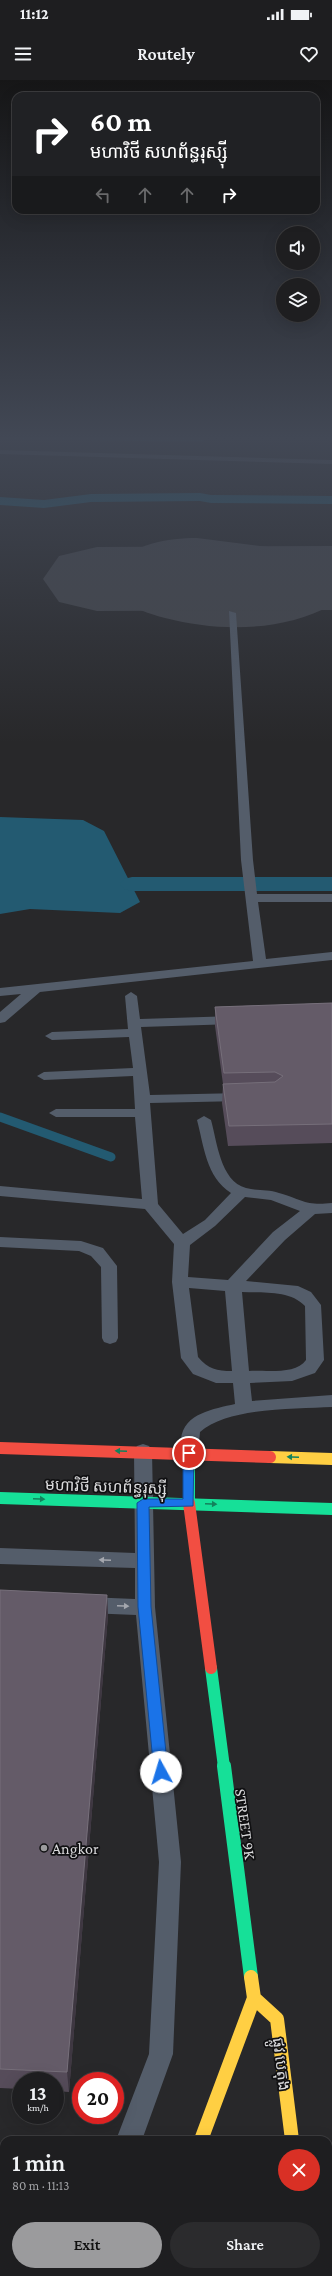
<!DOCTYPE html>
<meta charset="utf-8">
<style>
:root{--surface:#1e1e20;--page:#2b2b2d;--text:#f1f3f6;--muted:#a1a2a5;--line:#3c3c3e;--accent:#9b9b9d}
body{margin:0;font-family:"Crimson Pro","Noto Sans Khmer",serif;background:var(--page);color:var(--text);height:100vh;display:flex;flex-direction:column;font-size:15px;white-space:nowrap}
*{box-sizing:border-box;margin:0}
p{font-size:13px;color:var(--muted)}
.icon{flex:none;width:22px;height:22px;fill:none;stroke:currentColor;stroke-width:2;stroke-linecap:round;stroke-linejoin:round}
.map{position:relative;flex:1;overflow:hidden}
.sheet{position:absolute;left:0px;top:2056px;width:332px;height:140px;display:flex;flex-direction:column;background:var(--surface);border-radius:12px 12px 0 0;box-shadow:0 4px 16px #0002,0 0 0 1px var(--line)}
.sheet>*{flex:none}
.top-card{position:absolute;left:12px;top:12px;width:308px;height:122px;border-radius:12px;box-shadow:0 4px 16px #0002,0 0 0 1px var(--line);background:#202124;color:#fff;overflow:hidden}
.buttons{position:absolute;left:276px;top:146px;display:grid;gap:8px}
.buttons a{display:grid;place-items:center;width:44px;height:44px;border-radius:50%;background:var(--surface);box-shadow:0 4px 16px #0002,0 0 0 1px var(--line);font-size:20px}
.speed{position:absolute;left:12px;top:1992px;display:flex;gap:8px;font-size:20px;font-weight:700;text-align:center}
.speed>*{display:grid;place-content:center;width:52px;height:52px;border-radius:50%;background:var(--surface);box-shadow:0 4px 16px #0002,0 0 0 1px var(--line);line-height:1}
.speed small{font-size:10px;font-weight:400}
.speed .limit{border:6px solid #d22;background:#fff;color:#111}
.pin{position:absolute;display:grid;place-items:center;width:34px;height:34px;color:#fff;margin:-17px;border:2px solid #fff;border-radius:50%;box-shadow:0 1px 4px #0007}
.me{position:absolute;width:44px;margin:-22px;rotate:354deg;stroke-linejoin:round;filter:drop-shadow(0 0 3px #0008)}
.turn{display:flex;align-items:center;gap:14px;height:84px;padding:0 12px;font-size:18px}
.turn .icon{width:52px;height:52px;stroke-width:2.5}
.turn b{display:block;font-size:28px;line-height:34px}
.lanes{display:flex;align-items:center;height:38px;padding:0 12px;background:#0003;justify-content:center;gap:20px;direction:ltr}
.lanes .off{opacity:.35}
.round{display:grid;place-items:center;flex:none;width:42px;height:42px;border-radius:21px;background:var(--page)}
.head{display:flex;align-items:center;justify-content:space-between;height:68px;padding:0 12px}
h1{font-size:24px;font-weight:600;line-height:30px}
.button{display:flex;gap:8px;margin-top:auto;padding:8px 12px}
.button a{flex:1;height:46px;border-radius:24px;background:var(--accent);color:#111;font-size:16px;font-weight:600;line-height:46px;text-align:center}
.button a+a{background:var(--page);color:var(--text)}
.status{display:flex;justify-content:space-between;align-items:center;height:28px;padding:0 20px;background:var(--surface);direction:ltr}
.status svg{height:11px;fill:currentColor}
header{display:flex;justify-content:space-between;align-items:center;height:52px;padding:0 12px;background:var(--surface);font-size:18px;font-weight:600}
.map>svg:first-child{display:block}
.water{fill:#235a71}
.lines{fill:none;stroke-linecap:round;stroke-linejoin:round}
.stream{stroke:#235a71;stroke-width:9}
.canal{fill:#235a71;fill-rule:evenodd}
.taxiway{fill:#44464b;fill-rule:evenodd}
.runway{fill:#44464b;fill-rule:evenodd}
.lane{fill:#545d6a;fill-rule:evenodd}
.street{fill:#545d6a;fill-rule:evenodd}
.fast-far1{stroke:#16e098;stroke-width:12}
.fast{stroke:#16e098;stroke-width:14}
.slow-far1{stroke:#ffcf43;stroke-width:12}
.slow{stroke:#ffcf43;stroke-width:14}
.jam{stroke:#f24e42;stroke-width:12}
.wall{fill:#564c5a}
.shaded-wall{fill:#3e3741}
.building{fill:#645b68;stroke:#766f7a}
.oneway{fill:#13825c}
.oneway2{fill:#a4a7ae}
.route{fill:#1a73e8;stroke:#114b97}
.poi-dot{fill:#9b9b9d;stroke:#101012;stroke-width:1.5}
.labels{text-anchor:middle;stroke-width:3.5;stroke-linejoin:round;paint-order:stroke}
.near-street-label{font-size:16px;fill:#d9d9db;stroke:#101012}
.near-poi-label{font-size:16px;fill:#d9d9db;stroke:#101012;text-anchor:start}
</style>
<div class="status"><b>11:12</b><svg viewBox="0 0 49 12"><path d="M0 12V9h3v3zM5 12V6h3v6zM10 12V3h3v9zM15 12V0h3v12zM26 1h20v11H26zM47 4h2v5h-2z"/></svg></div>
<header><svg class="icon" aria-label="menu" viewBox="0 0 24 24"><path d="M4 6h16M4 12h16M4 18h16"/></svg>Routely<svg class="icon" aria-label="heart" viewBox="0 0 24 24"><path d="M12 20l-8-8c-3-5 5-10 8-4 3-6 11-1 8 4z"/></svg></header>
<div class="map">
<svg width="332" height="2196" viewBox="0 0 332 2196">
<rect width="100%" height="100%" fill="#28282a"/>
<path class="water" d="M 0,356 L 204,356 L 204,362 L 0,359 Z
M 0,737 L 83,740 L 104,751 L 140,822 L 120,833 L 30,829 L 0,834 Z"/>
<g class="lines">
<path class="stream" d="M 0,1037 L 111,1077"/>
<path class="canal" d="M 200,413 L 211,415 L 332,416 L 332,424 L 211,423 L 200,421 L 91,422 L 44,428 L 0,425 L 0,417 L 44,420 L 91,414 Z
M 132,797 L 332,797 L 332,811 L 132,811 L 124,809 L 120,804 L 124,799 Z"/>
<path class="taxiway" d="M 197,458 L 332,475 L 332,525 C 281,552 220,552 165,538 C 150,534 130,528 119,516 C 112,508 108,497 115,488 C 132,463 168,458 197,458 ZM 197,483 L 212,484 L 318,499 C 306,504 294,512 282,516 C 243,527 188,523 154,501 L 155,493 C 168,484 181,483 197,483 Z"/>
<path class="runway" d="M 332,466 L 332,530 L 97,531 L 59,522 L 43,499 L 59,476 L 97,467 Z"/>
<path class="lane" d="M 0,370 L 332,380 L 332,384 L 0,374 Z
M 229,531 L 236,533 L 253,780 L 257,814 L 332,814 L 332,822 L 258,822 L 266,879 L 332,872 L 332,880 L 40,912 L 5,942 L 0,943 L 0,932 L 21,914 L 0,916 L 0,908 L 253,881 L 241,780 Z
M 131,912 L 137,916 L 140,939 L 235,936 L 242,940 L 235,944 L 141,947 L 150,1015 L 242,1013 L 249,1017 L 242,1021 L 150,1023 L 158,1124 L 183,1154 L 205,1140 L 231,1113 C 206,1097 204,1066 197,1040 L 204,1036 L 211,1040 C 217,1061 220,1101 246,1108 C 257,1111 268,1109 279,1113 C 303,1120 306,1126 332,1123 L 332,1133 L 315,1134 L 285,1160 L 246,1201 L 298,1206 L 311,1212 L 321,1225 L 324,1280 L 315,1293 L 292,1301 L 250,1303 L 252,1321 L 332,1315 L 332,1327 C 296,1329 228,1327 200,1352 L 198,1373 L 195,1378 L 189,1380 L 183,1378 C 179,1372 180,1366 181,1359 C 184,1333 214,1329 235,1324 L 233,1303 L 216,1303 L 193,1294 L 181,1278 L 172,1202 L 174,1164 L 145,1129 L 0,1116 L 0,1106 L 142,1119 L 135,1037 L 56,1037 L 49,1033 L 56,1029 L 135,1029 L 133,996 L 44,1000 L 37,996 L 44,992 L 133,988 L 129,957 L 52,960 L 45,956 L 52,952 L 128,949 L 125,916 ZM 245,1117 L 271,1120 L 300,1131 L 273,1152 L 228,1200 L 188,1197 L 190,1165 L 215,1146 ZM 189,1208 L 225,1211 L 232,1291 C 217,1291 208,1289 198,1277 ZM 242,1212 C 262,1213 290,1210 305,1226 L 306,1280 C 296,1295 266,1290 249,1291 Z
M 0,1157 L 81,1161 L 103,1168 L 117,1186 L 118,1258 L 116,1262 L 110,1264 L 104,1262 L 102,1258 L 101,1187 L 91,1176 L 79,1171 L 0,1167 Z
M 143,1364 L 149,1366 L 152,1371 L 155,1527 L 181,1782 L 173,1974 L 142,2060 L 116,2060 L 149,1974 L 159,1782 L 136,1535 L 87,1533 L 80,1531 L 77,1525 L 80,1519 L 87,1517 L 135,1519 L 135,1488 L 0,1484 L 0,1468 L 135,1473 L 134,1371 L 137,1366 Z
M 65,2192 L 93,2192 L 92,2196 L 64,2196 Z"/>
<path class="street" d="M 288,2192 L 328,2192 L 329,2196 L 289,2196 Z"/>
<path class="fast-far1" d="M 189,1373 L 189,1423
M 0,1418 L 332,1429
M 211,1588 L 224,1687"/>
<path class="fast" d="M 224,1686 L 251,1897"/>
<path class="slow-far1" d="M 270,1377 L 332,1379"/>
<path class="slow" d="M 254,1918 L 277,1939 L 292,2060
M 201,2060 L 254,1918 L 251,1897
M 150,2196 L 151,2192"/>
<path class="jam" d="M 0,1368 L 270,1377
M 189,1423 L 211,1588"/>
</g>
<path class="wall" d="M 332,923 L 332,1063 L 228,1066 L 222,1023 L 223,1004 L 215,946 L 215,927 Z
M 0,1510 L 107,1515 L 108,1535 L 69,2012 L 55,2011 L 55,2001 L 21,2001 L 21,2009 L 0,2008 Z"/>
<path class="shaded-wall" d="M 107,1515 L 108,1535 L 69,2012 L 67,1992 Z"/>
<path class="building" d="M 332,923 L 332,1044 L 229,1046 L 223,1004 L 275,1002 L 283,996 L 275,992 L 224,993 L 215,927 Z
M 0,1510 L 107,1515 L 67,1992 L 0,1989 Z"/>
<defs><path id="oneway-solid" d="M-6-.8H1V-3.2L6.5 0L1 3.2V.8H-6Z"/></defs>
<g class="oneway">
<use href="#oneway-solid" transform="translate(121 1371) rotate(-178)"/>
<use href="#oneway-solid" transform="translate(293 1377) rotate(-178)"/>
<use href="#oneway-solid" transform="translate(39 1419) rotate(2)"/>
<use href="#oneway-solid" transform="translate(211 1424) rotate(2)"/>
</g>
<g class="oneway2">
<use href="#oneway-solid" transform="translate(105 1480) rotate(-178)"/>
<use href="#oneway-solid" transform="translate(123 1526) rotate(2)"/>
</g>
<linearGradient id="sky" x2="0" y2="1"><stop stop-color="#161617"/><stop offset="0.54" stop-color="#424855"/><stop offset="1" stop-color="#424855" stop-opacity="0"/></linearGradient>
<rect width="332" height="663" fill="url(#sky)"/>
<path class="route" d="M 189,1369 L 194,1373 L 193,1426 L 149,1427 L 151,1527 L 168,1692 L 166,1696 L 161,1698 L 156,1696 L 154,1692 L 138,1527 L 137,1423 L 143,1419 L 183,1419 L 183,1373 Z"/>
<circle class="poi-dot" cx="44" cy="1768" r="4"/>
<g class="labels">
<g class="near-street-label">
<text transform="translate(106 1406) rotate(2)" y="6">មហាវិថី សហព័ន្ធរុស្ស៊ី</text>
<text transform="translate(246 1744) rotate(82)" y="6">STREET 9K</text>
<text transform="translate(282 1984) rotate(83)" y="6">ផ្លូវ បេតុង</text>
</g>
<g class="near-poi-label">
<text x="52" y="1774">Angkor</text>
</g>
</g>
</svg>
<div class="buttons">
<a><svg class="icon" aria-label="sound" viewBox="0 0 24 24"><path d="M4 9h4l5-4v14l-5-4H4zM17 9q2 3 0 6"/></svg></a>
<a><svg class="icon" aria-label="layers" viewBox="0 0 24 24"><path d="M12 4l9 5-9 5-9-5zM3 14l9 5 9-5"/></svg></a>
</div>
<div class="speed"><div>13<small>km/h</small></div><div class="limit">20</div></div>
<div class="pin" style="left:189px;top:1373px;background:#d93025"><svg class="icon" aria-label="arrive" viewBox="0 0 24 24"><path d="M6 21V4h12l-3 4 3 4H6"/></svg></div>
<svg class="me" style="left:161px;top:1692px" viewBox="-20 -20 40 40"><circle r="19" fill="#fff"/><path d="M0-13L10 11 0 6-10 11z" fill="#1a73e8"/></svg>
<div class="top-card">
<div class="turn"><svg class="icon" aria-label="right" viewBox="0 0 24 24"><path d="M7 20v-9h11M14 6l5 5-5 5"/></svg><div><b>60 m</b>មហាវិថី សហព័ន្ធរុស្ស៊ី</div></div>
<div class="lanes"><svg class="icon off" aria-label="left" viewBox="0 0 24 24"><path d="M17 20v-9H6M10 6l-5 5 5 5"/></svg><svg class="icon off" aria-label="ahead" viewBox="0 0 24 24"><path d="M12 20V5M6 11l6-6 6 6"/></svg><svg class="icon off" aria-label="ahead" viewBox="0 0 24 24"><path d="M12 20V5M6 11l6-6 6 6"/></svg><svg class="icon" aria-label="right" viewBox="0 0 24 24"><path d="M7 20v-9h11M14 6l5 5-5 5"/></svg></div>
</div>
<section class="sheet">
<div class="head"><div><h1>1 min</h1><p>80 m · 11:13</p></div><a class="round" style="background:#d93025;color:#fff"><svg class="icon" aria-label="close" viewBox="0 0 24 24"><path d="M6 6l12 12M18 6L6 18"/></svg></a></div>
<div class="button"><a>Exit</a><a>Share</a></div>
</section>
</div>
